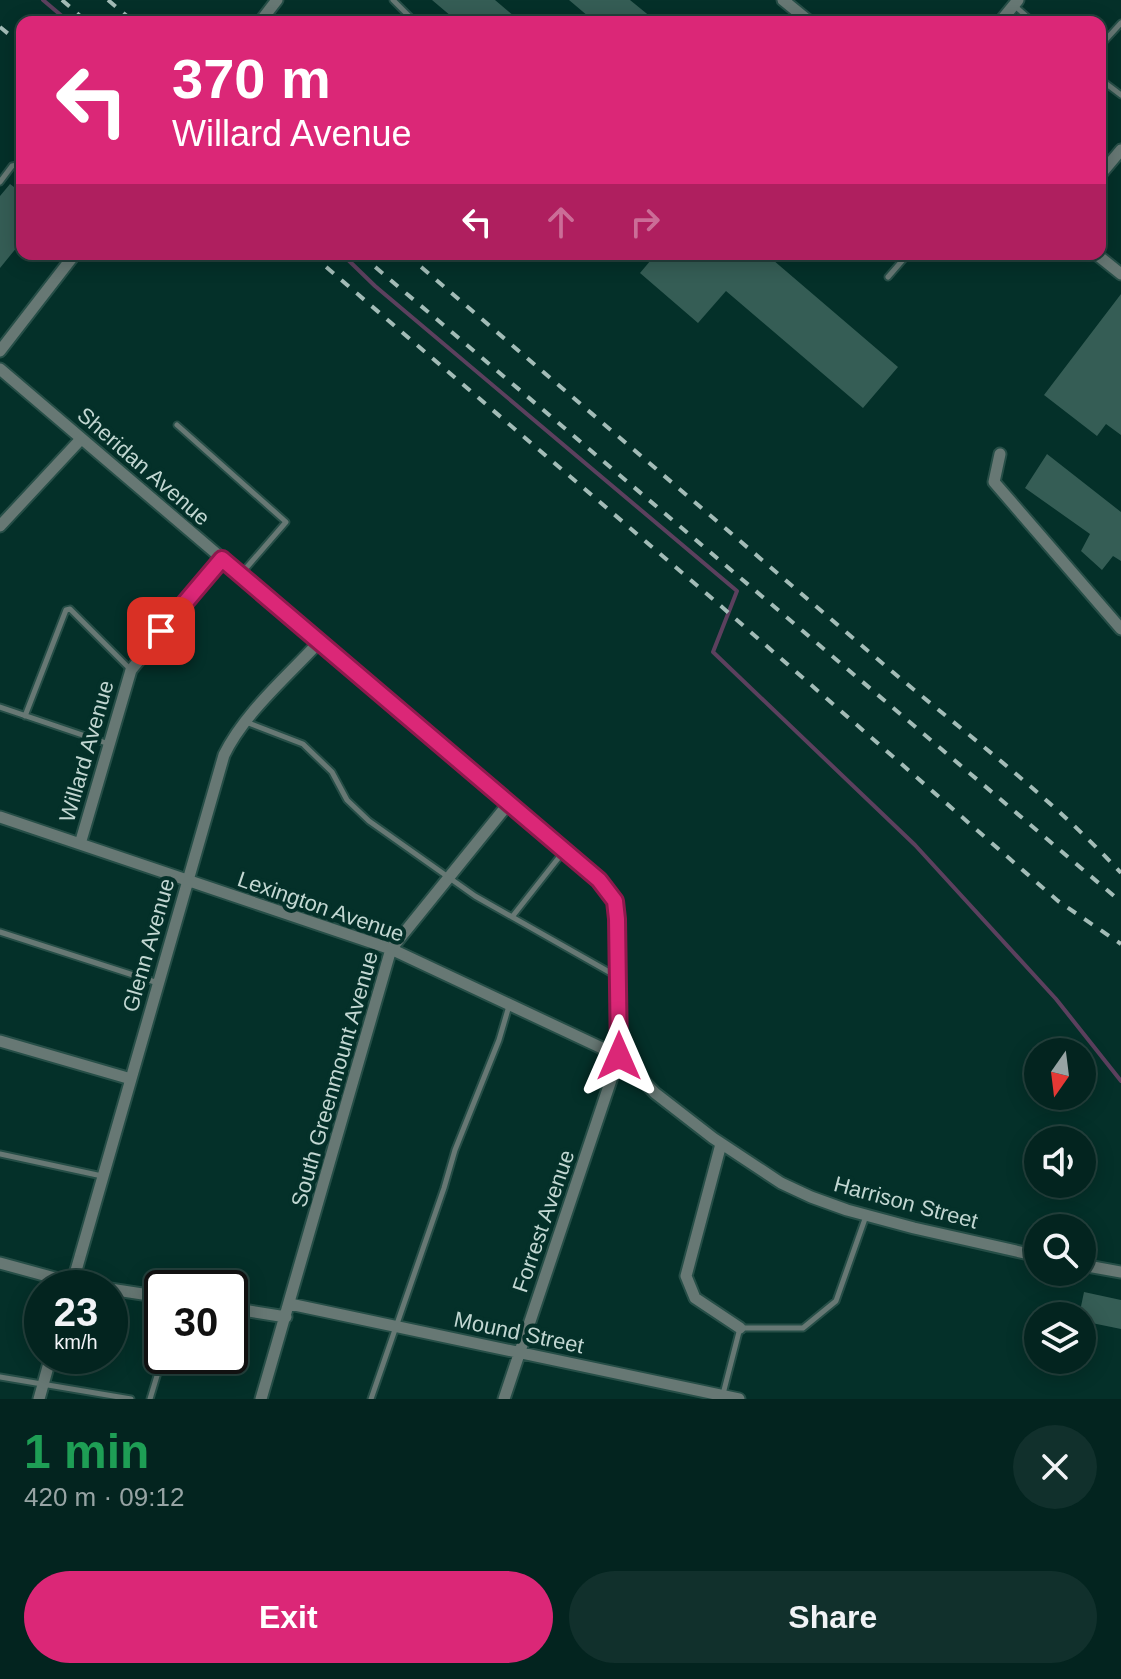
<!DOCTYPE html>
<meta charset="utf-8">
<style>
:root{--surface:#03241f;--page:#11302c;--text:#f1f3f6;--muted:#97a4a4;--line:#24413d;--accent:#db2777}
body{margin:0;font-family:Arial,sans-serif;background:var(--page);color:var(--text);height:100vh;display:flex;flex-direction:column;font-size:30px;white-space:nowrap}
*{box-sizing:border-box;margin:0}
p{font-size:26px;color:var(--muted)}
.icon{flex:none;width:44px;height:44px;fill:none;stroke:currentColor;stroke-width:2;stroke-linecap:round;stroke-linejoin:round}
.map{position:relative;height:1399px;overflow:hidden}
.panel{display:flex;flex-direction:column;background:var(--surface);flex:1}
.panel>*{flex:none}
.banner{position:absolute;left:16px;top:16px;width:1090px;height:244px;border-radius:16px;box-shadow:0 4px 20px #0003,0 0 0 2px var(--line);background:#db2777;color:#fff;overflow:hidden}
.needle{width:52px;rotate:194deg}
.tools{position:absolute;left:1024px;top:1038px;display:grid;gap:16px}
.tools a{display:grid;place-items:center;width:72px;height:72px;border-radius:50%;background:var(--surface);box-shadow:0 4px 20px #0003,0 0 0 2px var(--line);font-size:40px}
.speed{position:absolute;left:24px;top:1270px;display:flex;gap:16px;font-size:40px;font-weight:700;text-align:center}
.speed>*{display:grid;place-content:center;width:104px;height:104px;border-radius:50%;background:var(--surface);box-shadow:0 4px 20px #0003,0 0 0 2px var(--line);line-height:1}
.speed small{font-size:20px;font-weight:400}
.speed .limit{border:4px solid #111;border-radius:12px;background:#fff;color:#111}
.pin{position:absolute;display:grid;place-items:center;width:68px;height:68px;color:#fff;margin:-34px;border-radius:16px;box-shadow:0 4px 12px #0006}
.me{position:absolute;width:88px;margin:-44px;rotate:0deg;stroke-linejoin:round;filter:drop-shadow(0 0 6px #0008)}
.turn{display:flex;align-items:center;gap:28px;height:168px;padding:0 24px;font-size:36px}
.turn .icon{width:104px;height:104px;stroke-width:2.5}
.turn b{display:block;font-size:56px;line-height:68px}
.lanes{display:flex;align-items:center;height:76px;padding:0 24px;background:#0003;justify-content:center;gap:40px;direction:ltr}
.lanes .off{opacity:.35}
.round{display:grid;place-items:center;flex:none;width:84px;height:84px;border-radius:42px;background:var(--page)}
.summary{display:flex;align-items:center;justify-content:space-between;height:136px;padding:0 24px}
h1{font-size:48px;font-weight:700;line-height:60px;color:#1e9e55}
.primary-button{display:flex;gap:16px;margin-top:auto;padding:16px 24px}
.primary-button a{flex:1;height:92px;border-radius:48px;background:var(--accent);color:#fff;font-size:32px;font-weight:700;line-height:92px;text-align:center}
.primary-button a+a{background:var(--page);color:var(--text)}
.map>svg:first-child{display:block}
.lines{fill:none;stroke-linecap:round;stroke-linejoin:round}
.stream{stroke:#5c405e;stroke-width:4}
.building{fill:#355d55}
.lane-casing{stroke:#264e47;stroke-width:9}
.street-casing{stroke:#264e47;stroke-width:15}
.lane{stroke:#677874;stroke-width:5}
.street{stroke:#677874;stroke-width:11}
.rail{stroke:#a3bcb7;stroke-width:4;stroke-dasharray:10 10;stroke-linecap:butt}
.route-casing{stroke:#8e194d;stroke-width:20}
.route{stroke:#db2777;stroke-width:14}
.labels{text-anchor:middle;stroke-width:8;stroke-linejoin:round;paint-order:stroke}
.street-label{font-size:22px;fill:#c2d7d2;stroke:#043029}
</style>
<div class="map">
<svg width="1121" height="1399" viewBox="0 0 1121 1399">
<rect width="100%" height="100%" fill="#043029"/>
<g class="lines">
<path class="stream" d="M 43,0 L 69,22
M 342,254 L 375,286 L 737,591 L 713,652 L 915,845 L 1056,999 L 1121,1081"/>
</g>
<path class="building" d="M 432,0 L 495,0 L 521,22 L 458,22 Z
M 569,0 L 630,0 L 657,22 L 595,22 Z
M 10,184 L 22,193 L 22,241 L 0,268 L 0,196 Z
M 656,254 L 766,254 L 898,367 L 863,408 L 726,291 L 698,323 L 640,273 Z
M 1121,294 L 1121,435 L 1106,424 L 1097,436 L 1044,395 Z
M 1047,454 L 1121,512 L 1121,561 L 1113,556 L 1102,570 L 1081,551 L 1090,534 L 1025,488 Z
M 1084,1292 L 1121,1300 L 1121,1329 L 1082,1321 L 1082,1316 L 1079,1316 Z"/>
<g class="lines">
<defs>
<path id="lane" d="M 393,0 L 415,22
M 1015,6 L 1033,22
M 1100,46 L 1121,23
M 1100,79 L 1121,95
M 0,182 L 12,166 L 22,164
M 888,277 L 908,254
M 177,425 L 286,522 L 241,574
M 0,707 L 109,744
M 25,716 L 66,610 L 70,609 L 131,670
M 246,722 L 303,744 L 332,772 L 347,800 L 369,821 L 475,896 L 618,977
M 512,917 L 564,851
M 0,932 L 158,983
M 0,1154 L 102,1176
M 0,1377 L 131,1399
M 723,1394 L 740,1328 L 803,1328 L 836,1301 L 866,1216
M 150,1399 L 163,1356
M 371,1399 L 444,1188 L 455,1150 L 499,1040 L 509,1006"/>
<path id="street" d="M 783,0 L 810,22
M 260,22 L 277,0
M 1000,22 L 1018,0
M 1100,175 L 1121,150
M 1096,254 L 1121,274
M 0,351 L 75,254
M 0,369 L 599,880 L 615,901 L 617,919 L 619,1056 L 504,1399
M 1000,454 L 994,482 L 1121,629
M 0,526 L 81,439
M 0,817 L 391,949 L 619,1056 L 655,1093 L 713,1138 L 781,1183 L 811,1197 L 847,1210 L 914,1228 L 1038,1256
M 80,844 L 131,670 L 222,559
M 0,1041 L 131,1079
M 721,1144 L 686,1276 L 695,1298 L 740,1328
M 0,1263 L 73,1283 L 104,1288
M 1082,1265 L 1121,1272
M 71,1288 L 224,755 C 245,712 287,677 319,642
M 110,1289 L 162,1297
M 290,1304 L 739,1399
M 230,1308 L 286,1317
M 39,1399 L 51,1356
M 261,1399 L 391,949 L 509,803"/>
</defs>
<use href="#lane" class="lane-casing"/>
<use href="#street" class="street-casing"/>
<use href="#lane" class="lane"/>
<use href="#street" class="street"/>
<path class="rail" d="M 62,0 L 87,22
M 108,0 L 134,22
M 0,27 L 22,45
M 311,254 L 722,607 L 1058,901 L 1121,944
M 360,254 L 1121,902
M 406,254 C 562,388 719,523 875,657 C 958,728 1046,792 1121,873"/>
</g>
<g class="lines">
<defs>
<path id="route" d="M 161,631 L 222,559 L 599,880 L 615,901 L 617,919 L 619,1056"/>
</defs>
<use href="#route" class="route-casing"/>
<use href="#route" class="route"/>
</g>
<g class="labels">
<g class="street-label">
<text transform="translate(144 466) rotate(41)" y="8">Sheridan Avenue</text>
<text transform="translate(86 751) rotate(-74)" y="8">Willard Avenue</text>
<text transform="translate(321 906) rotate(19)" y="8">Lexington Avenue</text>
<text transform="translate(148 945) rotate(-74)" y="8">Glenn Avenue</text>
<text transform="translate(334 1079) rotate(-74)" y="8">South Greenmount Avenue</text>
<text transform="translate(906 1202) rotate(15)" y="8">Harrison Street</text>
<text transform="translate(543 1221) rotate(-71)" y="8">Forrest Avenue</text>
<text transform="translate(519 1332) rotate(12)" y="8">Mound Street</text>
</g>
</g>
</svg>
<div class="tools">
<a><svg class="needle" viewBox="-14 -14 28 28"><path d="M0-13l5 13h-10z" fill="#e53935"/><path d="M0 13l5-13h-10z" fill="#97a4a4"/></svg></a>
<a><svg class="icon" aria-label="sound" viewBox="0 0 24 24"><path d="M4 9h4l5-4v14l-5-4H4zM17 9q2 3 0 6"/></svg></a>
<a><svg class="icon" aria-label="search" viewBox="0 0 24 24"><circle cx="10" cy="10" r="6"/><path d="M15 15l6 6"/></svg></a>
<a><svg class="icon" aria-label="layers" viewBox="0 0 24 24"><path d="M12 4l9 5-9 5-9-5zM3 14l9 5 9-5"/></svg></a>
</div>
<div class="speed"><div>23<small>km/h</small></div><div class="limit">30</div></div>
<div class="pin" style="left:161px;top:631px;background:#d93025"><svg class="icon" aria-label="arrive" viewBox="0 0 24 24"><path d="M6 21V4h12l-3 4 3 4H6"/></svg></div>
<svg class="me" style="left:619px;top:1056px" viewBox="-20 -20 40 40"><path d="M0-17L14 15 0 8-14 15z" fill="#db2777" stroke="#fff" stroke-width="4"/></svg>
<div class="banner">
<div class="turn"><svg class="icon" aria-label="left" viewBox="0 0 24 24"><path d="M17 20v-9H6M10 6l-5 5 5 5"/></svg><div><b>370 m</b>Willard Avenue</div></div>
<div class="lanes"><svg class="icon" aria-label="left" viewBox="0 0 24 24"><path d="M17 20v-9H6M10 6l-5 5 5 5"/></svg><svg class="icon off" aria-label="ahead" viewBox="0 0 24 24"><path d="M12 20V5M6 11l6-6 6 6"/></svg><svg class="icon off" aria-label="right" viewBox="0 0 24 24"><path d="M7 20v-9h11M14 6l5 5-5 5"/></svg></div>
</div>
</div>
<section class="panel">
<div class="summary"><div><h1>1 min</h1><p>420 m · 09:12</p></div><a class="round"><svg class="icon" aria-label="close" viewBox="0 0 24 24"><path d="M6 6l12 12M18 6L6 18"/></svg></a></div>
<div class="primary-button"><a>Exit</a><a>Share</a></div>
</section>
